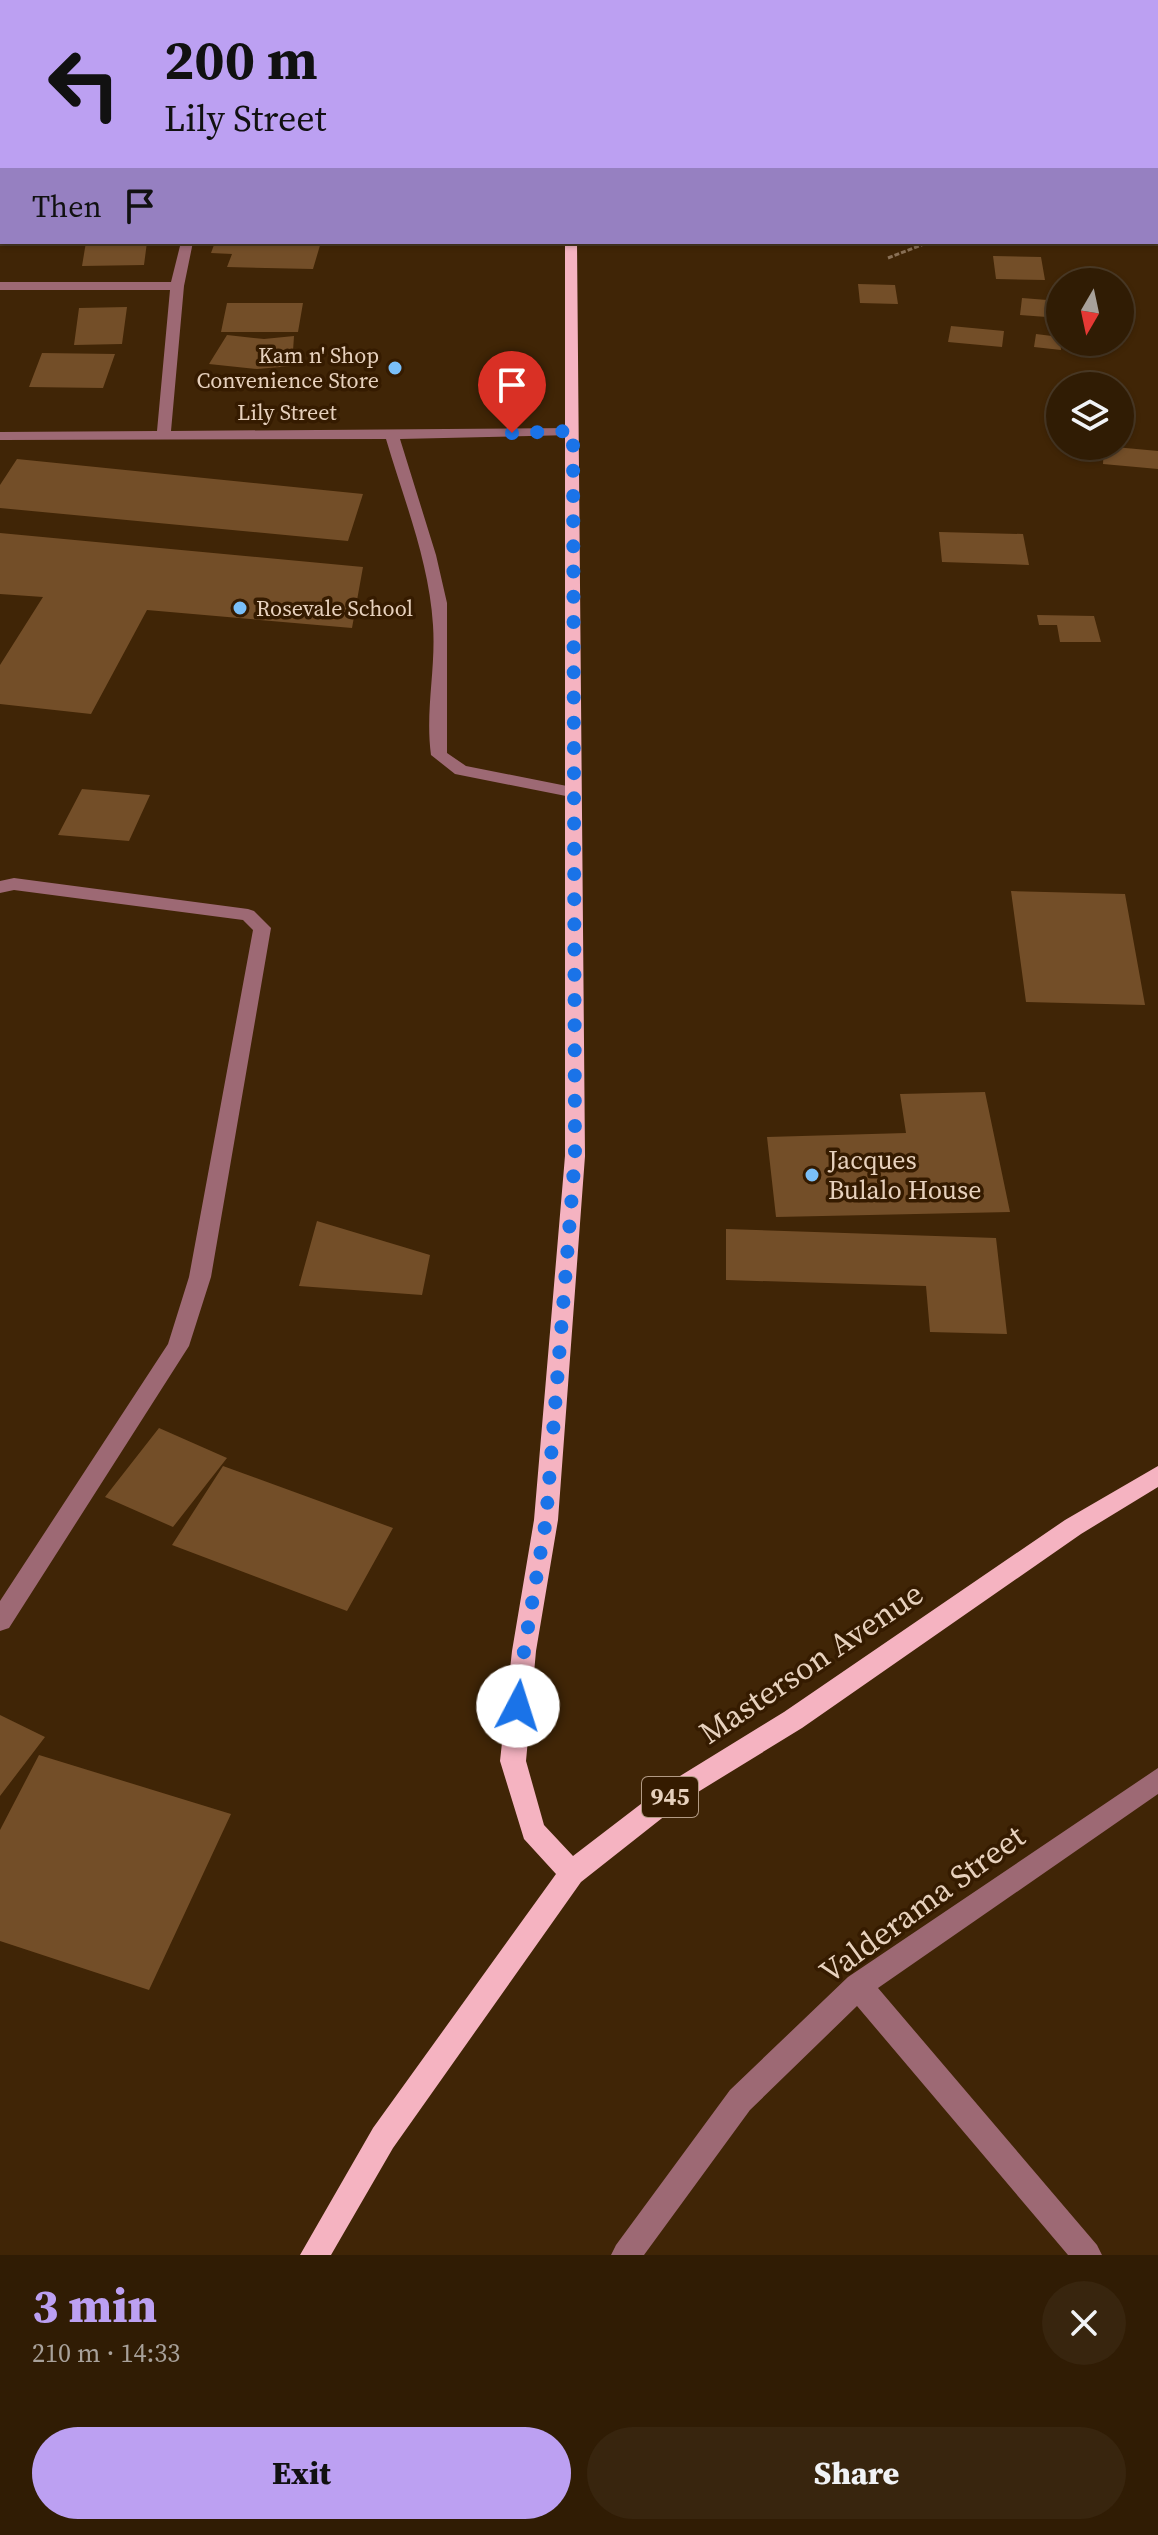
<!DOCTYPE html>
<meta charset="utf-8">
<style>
:root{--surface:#301c04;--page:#38250e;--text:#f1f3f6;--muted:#a8a19a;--line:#4b3a26;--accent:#bca0f2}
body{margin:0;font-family:"Source Serif 4",serif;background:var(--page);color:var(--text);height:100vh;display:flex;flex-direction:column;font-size:30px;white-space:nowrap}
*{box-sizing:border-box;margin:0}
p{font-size:26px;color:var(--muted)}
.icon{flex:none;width:44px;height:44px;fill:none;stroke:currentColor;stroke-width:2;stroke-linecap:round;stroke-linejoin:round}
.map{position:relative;height:2255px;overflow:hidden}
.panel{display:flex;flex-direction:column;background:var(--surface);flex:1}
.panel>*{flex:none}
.guide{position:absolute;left:0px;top:0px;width:1158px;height:244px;box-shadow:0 2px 6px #0004,0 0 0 2px var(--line);background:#bca0f2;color:#111;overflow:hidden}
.needle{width:52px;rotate:189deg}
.controls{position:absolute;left:1046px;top:268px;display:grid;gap:16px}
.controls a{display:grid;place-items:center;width:88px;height:88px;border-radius:50%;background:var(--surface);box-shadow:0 2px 6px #0004,0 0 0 2px var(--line);font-size:40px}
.pin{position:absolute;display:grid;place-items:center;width:68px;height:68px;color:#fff;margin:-82px -34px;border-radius:50% 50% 50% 0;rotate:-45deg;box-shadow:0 0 8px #0007}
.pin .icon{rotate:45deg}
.me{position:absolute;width:88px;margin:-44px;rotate:5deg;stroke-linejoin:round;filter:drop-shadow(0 0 6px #0008)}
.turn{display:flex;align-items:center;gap:28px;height:168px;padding:0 32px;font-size:36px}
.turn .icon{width:104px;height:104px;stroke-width:2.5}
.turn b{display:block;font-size:56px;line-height:68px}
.then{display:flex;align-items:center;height:76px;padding:0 32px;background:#0003;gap:16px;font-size:30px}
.round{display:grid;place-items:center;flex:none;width:84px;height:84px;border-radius:42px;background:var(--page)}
.headline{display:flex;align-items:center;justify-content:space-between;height:136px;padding:0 32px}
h1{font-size:48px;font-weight:800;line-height:60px;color:var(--accent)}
.primary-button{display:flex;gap:16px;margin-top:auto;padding:16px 32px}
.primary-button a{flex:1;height:92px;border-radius:48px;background:var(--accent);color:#111;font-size:32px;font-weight:800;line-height:92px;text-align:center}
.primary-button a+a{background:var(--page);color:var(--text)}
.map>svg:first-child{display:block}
.building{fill:#734e28}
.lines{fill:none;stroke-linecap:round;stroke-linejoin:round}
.path{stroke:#897056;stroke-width:3;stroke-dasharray:5 2;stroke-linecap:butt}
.minor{fill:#9d6974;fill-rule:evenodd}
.major{fill:#f5b3c1;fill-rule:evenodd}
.route{stroke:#1a73e8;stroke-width:14;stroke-dasharray:0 25.2}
.poi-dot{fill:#7abff8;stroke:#351b00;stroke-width:3}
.labels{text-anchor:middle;stroke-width:7;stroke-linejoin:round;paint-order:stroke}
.far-poi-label{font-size:22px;fill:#e7d1bd;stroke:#351b00;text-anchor:end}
.far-street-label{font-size:22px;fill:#e7d1bd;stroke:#351b00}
.shield{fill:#351b00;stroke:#b29a84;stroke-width:2}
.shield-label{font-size:24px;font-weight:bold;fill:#e7d1bd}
.poi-label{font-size:26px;fill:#e7d1bd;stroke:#351b00;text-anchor:start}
.near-street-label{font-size:32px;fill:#e7d1bd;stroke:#351b00}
</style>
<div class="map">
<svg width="1158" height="2255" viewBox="0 0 1158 2255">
<rect width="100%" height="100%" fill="#402506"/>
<path class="building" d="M 86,242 L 147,242 L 144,265 L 82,266 Z
M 215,242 L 321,242 L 313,269 L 227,267 L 232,254 L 211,253 Z
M 993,256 L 1041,257 L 1045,280 L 996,279 Z
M 858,284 L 895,285 L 898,304 L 860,303 Z
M 1022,298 L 1060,301 L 1060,318 L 1020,315 Z
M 227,303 L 303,303 L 298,332 L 221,332 Z
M 127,307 L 122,344 L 74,345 L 79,308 Z
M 951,326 L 1004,331 L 1002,347 L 948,342 Z
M 1036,334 L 1060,337 L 1061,350 L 1034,347 Z
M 227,335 L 264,339 L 294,336 L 292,366 L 257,369 L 209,364 Z
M 42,353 L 115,354 L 103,388 L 29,387 Z
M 1104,446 L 1158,451 L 1158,469 L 1103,464 Z
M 17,459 L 363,494 L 348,541 L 0,508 L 0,485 Z
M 939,532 L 1023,534 L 1029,565 L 942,562 Z
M 0,533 L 363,567 L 352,628 L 147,610 L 91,714 L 0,704 L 0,665 L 43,597 L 0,594 Z
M 1037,615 L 1094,616 L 1101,642 L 1060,642 L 1057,625 L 1039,625 Z
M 82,789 L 150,795 L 129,841 L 58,835 Z
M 1011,891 L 1125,894 L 1145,1005 L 1026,1002 Z
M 985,1092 L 1010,1212 L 776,1217 L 767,1137 L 906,1133 L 900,1094 Z
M 317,1221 L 430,1255 L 422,1295 L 299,1286 Z
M 726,1229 L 996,1238 L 1007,1334 L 930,1332 L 926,1286 L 726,1280 Z
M 159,1428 L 227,1458 L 173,1527 L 105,1497 Z
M 223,1466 L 393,1528 L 347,1611 L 172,1545 Z
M 0,1715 L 45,1737 L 0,1796 Z
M 39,1755 L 231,1814 L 149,1990 L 0,1941 L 0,1830 Z"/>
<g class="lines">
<path class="path" d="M 888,258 L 929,242"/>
<path class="minor" d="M 235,0 L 245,0 L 245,2 L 235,2 Z
M 181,242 L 193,242 L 184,286 L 171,431 L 578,428 L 578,434 L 573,435 L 400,439 L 436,555 L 447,603 L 447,753 L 466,766 L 577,788 L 580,792 L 577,796 L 571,797 L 455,774 L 431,755 C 425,711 436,669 433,625 C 429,561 404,500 386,439 L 0,440 L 0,432 L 157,431 L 170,290 L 0,290 L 0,282 L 171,282 Z
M 14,878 L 248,909 L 254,911 L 271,928 L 211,1277 L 189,1346 L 9,1628 L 0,1631 L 0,1601 L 168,1344 L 189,1277 L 253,930 L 243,920 L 14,890 L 0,893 L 0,881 Z
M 1158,1768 L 1158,1794 L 878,1988 L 1097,2245 L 1102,2255 L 1068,2255 L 857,2006 L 750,2110 L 644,2255 L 611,2255 L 616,2245 L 730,2090 L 848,1977 Z"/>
<path class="major" d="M 563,0 L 573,0 L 573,2 L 563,2 Z
M 565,242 L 577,242 L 585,1156 L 558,1520 L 536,1651 L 526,1761 L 544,1825 L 573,1856 L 667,1784 L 784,1712 L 1065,1520 L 1158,1466 L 1158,1487 L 1081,1534 L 802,1728 L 685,1800 L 581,1882 L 393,2148 L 331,2255 L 300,2255 L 373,2128 L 556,1874 L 524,1839 L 500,1761 L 512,1651 L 534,1520 L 565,1156 Z"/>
</g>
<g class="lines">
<path class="route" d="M 512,433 L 573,431 L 575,1156 L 546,1520 L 524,1651 L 518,1706"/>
</g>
<g class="poi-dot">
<circle cx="395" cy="368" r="8"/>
<circle cx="240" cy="608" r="8"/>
<circle cx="812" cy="1175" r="8"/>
</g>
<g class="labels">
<g class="far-poi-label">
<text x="379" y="363">Kam n' Shop<tspan x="379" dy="25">Convenience Store</tspan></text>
<text x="256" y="616" text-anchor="start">Rosevale School</text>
</g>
<g class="far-street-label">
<text x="287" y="420">Lily Street</text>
</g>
<rect class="shield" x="642" y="1777" width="56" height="40" rx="6"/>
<g class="shield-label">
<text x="670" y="1805">945</text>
</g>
<g class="poi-label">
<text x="828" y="1169">Jacques<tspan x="828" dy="30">Bulalo House</tspan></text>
</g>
<g class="near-street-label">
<text transform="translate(811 1663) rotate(-34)" y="11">Masterson Avenue</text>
<text transform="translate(922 1904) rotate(-36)" y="11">Valderama Street</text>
</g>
</g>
</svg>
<div class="controls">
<a><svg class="needle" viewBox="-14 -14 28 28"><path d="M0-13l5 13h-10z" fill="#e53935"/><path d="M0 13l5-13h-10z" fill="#a8a19a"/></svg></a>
<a><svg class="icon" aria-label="layers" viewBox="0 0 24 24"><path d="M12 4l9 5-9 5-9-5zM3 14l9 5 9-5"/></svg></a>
</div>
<div class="pin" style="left:512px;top:433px;background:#d93025"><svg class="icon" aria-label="arrive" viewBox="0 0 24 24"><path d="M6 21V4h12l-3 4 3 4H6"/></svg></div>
<svg class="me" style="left:518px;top:1706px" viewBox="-20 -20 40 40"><circle r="19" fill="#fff"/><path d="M0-13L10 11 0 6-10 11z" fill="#1a73e8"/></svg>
<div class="guide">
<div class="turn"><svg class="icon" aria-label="left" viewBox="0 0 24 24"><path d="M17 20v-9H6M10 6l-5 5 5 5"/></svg><div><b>200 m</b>Lily Street</div></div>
<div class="then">Then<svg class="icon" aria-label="arrive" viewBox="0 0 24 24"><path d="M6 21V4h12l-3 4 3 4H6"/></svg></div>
</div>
</div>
<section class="panel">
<div class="headline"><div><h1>3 min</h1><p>210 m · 14:33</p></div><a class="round"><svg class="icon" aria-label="close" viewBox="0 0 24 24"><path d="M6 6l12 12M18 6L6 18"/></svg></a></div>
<div class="primary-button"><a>Exit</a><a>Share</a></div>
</section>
